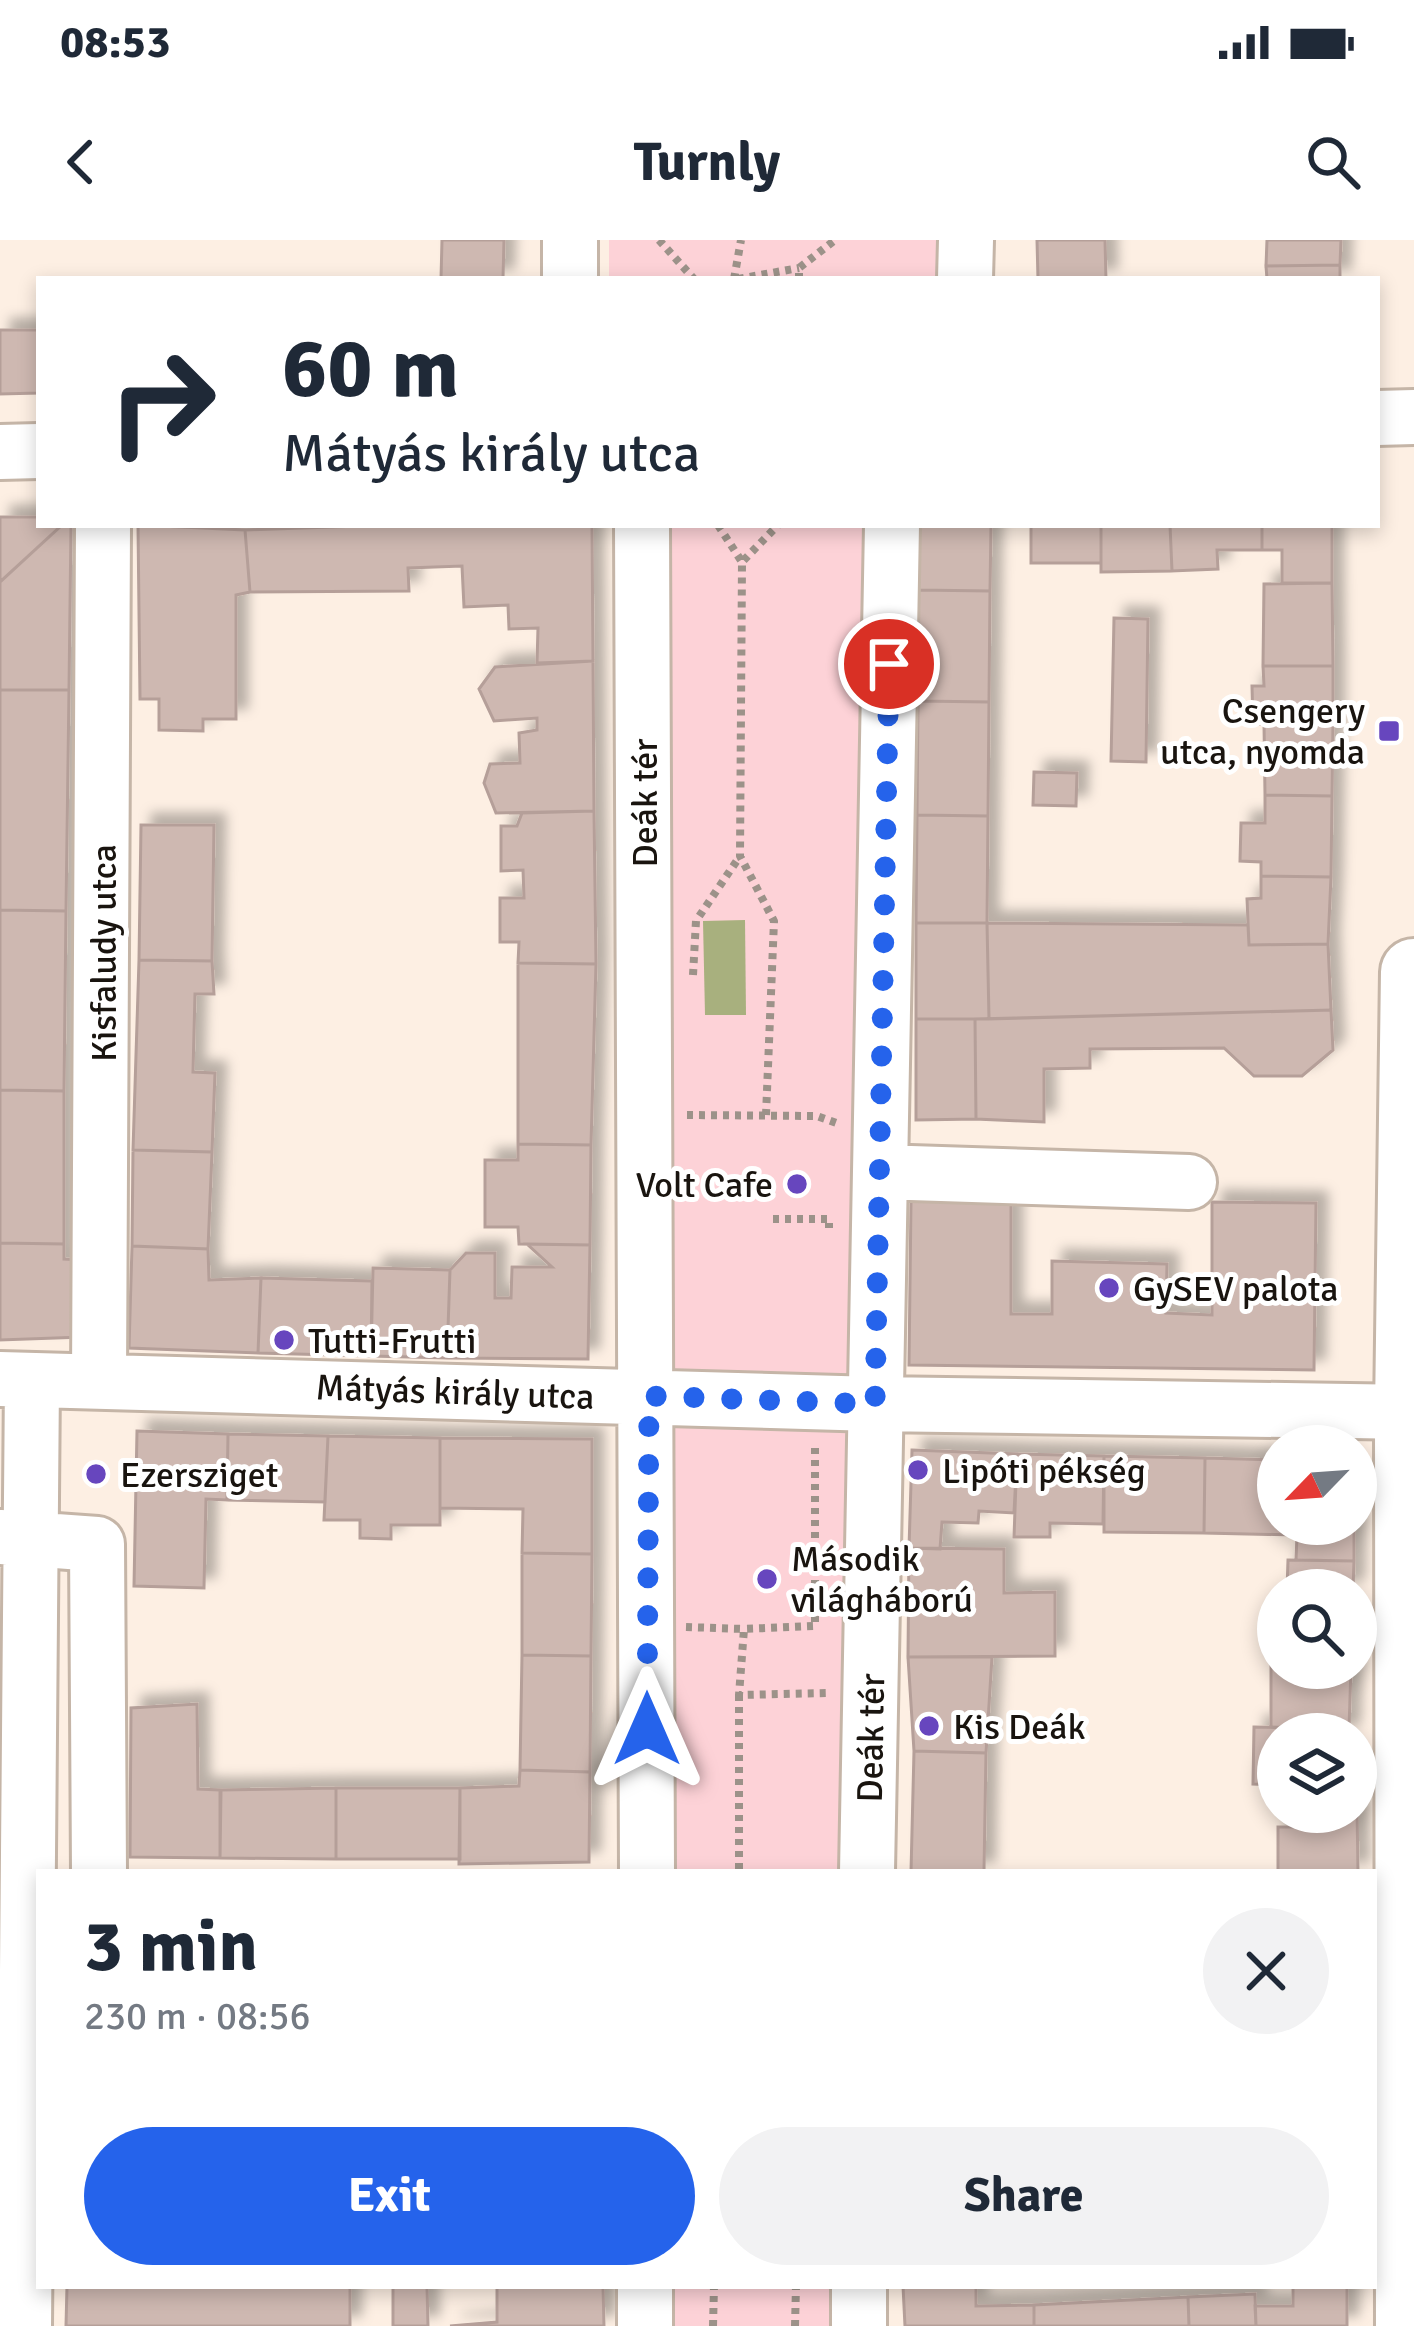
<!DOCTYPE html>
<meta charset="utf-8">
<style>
:root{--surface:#fff;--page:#f2f2f3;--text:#1f2937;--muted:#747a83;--accent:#2563eb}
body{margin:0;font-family:Signika,sans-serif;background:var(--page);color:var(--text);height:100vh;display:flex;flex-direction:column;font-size:45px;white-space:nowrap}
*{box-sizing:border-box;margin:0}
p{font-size:39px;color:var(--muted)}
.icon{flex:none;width:66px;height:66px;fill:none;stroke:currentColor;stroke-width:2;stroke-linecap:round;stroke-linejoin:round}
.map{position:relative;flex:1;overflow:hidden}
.side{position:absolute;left:36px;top:1629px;width:1341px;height:420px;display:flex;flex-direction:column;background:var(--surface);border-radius:0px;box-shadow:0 6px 18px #0003}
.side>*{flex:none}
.hud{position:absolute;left:36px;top:36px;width:1344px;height:252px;border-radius:0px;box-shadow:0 6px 18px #0003;background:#fff;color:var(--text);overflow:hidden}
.needle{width:78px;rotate:245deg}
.tools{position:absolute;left:1257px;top:1185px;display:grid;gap:24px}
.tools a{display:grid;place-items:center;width:120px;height:120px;border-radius:50%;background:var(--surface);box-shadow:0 6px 18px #0003;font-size:60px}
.pin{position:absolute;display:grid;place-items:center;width:102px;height:102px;color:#fff;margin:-51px;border:6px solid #fff;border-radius:50%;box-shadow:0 3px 12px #0007}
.me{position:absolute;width:132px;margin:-66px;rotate:0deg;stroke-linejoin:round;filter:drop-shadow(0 0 9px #0008)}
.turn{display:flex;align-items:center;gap:42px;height:252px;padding:0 48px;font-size:54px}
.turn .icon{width:156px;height:156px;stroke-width:2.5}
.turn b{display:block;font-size:84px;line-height:102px}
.round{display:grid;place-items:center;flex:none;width:126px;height:126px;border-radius:63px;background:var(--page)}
.head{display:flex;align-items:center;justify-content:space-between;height:204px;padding:0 48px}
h1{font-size:72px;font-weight:700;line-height:90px}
.button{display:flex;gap:24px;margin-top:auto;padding:24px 48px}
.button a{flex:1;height:138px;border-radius:72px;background:var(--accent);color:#fff;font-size:48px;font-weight:700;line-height:138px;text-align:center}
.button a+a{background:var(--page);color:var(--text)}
.status{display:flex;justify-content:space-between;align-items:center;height:84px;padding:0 60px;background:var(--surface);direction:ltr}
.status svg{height:33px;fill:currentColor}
header{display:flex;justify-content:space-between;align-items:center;height:156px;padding:0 48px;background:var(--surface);font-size:54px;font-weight:700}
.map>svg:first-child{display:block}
.green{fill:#fdd2d7}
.water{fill:#a8b07e}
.building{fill:#ceb8b1;stroke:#b59f99;stroke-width:3;filter:url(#shadow)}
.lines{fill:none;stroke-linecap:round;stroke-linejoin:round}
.minor-casing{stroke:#c5b5a7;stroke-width:60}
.major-casing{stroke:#c5b5a7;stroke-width:72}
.path{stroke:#9c9289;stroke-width:8;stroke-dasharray:6 6;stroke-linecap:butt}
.minor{stroke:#fff;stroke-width:54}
.major{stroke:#fff;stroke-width:66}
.route{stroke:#2563eb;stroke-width:21;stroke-dasharray:0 37.8}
.poi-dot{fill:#6746be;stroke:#fff;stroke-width:4.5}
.labels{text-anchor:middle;stroke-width:10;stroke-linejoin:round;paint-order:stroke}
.poi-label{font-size:36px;fill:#19140f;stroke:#fff;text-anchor:start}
.street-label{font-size:36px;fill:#19140f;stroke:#fff}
</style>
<div class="status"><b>08:53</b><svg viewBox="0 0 49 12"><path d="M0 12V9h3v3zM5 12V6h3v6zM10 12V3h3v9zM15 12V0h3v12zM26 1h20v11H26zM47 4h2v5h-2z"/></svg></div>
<header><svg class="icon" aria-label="back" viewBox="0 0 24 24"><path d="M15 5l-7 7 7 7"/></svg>Turnly<svg class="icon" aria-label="search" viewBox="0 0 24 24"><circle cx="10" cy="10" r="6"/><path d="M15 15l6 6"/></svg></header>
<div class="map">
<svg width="1414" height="2086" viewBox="0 0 1414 2086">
<defs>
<filter id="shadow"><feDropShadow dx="11" dy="-11" stdDeviation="6" flood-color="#0004"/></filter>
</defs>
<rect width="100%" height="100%" fill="#fdefe3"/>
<path class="green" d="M 609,0 L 946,0 L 947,39 L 609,39 Z
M 665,285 L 885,285 L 867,1137 L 665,1136 Z
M 665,1176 L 860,1182 L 858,1632 L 658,1632 Z
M 653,2046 L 852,2046 L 851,2086 L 652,2086 Z"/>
<path class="water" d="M 745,680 L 746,775 L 705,775 L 703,681 Z"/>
<path class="building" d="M 442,0 L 504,0 L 503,39 L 441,39 Z
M 1037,0 L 1105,0 L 1106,39 L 1038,39 Z
M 1267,0 L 1341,0 L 1340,25 L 1266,26 Z
M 1340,25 L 1340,39 L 1267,39 L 1266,26 Z
M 0,90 L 39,90 L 39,153 L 0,154 Z
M 0,277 L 39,277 L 39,285 L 62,285 L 0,342 Z
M 62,285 L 71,285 L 69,450 L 0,450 L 0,342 Z
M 138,285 L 245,290 L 250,352 L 236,355 L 236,479 L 203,479 L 203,491 L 159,490 L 159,459 L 140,459 Z
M 389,285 L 592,285 L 593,421 L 537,423 L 538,388 L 509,389 L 508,365 L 464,367 L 462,326 L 408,328 L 409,351 L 250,352 L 245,290 Z
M 918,285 L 991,285 L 990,351 L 918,350 Z
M 1031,285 L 1101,285 L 1101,323 L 1031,323 Z
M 1101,285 L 1170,285 L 1172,331 L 1101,332 Z
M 1170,285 L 1262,285 L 1262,310 L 1217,310 L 1218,329 L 1172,331 Z
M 1262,285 L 1332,285 L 1332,343 L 1282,343 L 1282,310 L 1262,310 Z
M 1332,343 L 1333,426 L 1263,426 L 1264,344 Z
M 918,350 L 990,351 L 989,462 L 918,461 Z
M 1114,378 L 1148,379 L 1146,522 L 1111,521 Z
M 593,421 L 594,571 L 496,573 L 484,543 L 490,524 L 520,523 L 519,493 L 537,490 L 537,478 L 494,481 L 479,449 L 495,427 Z
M 1263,426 L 1333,426 L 1333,483 L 1253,484 L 1252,446 L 1264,446 Z
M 0,450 L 69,450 L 66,671 L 0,670 Z
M 918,461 L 989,462 L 988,576 L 917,575 Z
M 1333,483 L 1332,556 L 1265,555 L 1264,484 Z
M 1034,532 L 1077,533 L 1076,566 L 1033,565 Z
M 1265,555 L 1332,556 L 1331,637 L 1261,636 L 1261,622 L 1240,621 L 1241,583 L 1265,583 Z
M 594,571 L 596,724 L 518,723 L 519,702 L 500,702 L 500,658 L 524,658 L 523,630 L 501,631 L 501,586 L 517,586 L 522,573 Z
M 917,575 L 988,576 L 987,683 L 916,683 Z
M 141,585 L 214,585 L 212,721 L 139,720 Z
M 1261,636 L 1331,637 L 1328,704 L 1249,705 L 1247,659 L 1261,658 Z
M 0,670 L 66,671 L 64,851 L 0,850 Z
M 916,683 L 987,683 L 989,779 L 916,779 Z
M 987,683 L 1248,685 L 1249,705 L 1328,704 L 1331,770 L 989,779 Z
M 139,720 L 212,721 L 214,754 L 195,754 L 193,832 L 215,833 L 212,912 L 133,910 Z
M 518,723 L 596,724 L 591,905 L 518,904 Z
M 1331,770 L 1333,810 L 1302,836 L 1254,836 L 1224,808 L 1090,809 L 1090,828 L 1044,829 L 1044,882 L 976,879 L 975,779 Z
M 916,779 L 975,779 L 976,879 L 916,880 Z
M 0,850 L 64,851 L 64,1004 L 0,1003 Z
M 518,904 L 591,905 L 590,1005 L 519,1004 L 518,987 L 485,987 L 485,920 L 518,920 Z
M 133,910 L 212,912 L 208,1009 L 132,1006 Z
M 911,960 L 1011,961 L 1011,1074 L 1052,1074 L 1052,1021 L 1167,1024 L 1166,1073 L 1212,1075 L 1212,962 L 1316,963 L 1314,1130 L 909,1125 Z
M 0,1003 L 64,1004 L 64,1019 L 83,1020 L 83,1097 L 0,1100 Z
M 527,1004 L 590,1005 L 588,1119 L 447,1118 L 450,1030 L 466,1013 L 495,1013 L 495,1058 L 511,1058 L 512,1027 L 552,1027 Z
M 132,1006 L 208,1009 L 209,1040 L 261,1038 L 258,1113 L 129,1108 Z
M 373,1028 L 450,1030 L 447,1118 L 371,1116 Z
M 261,1038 L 372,1041 L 371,1116 L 258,1113 Z
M 137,1191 L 228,1194 L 227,1260 L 206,1259 L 204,1348 L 134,1346 Z
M 228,1194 L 328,1196 L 325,1262 L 227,1260 Z
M 328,1196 L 440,1198 L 440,1285 L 391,1285 L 391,1299 L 360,1298 L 360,1280 L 324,1280 Z
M 440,1198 L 592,1199 L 592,1314 L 522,1313 L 523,1269 L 440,1268 Z
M 912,1210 L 1017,1214 L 1014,1273 L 979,1271 L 978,1283 L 942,1282 L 940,1309 L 909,1308 Z
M 1017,1214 L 1104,1216 L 1103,1284 L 1050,1283 L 1050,1297 L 1014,1297 Z
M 1104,1216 L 1205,1218 L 1204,1293 L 1104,1292 Z
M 1205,1218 L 1278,1220 L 1278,1284 L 1354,1284 L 1354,1321 L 1296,1320 L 1297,1295 L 1204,1293 Z
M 909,1308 L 1004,1309 L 1004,1353 L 1055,1352 L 1055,1416 L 908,1417 Z
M 522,1313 L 592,1314 L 591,1416 L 522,1415 Z
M 1288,1320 L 1354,1321 L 1353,1350 L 1287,1350 Z
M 522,1415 L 591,1416 L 590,1532 L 520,1530 Z
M 908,1417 L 992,1417 L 986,1513 L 914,1511 Z
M 1271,1422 L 1278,1422 L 1278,1428 L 1351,1428 L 1349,1489 L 1271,1487 Z
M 197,1464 L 198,1549 L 221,1550 L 220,1618 L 130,1617 L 131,1468 Z
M 1254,1487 L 1349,1489 L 1348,1494 L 1278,1494 L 1278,1545 L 1253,1544 Z
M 914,1511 L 986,1513 L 984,1632 L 911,1632 Z
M 520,1530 L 590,1532 L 589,1622 L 459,1624 L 460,1548 L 519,1546 Z
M 336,1548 L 460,1548 L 460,1619 L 336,1619 Z
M 336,1548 L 336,1619 L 220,1618 L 220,1550 Z
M 1357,1567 L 1358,1632 L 1278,1632 L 1278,1587 L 1301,1587 L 1301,1572 L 1356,1572 Z
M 67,2046 L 350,2046 L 350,2086 L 66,2086 Z
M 393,2046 L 427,2046 L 428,2086 L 393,2086 Z
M 497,2046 L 603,2046 L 604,2086 L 450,2086 L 497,2082 Z
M 903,2046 L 976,2046 L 976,2066 L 1034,2065 L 1034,2086 L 905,2086 Z
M 1293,2046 L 1347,2046 L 1347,2086 L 1256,2086 L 1255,2066 L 1293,2066 Z
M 1255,2054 L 1256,2086 L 1189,2086 L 1188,2057 Z
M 1188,2057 L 1189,2086 L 1034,2086 L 1034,2065 Z"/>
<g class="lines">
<defs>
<path id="minor" d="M 570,39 L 570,0
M 965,39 L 966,0
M 1377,178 L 1414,177
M 0,212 L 39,211
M 642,285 L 647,1632
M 880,932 L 1189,942
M 0,1139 L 875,1164 L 1414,1172
M 99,1141 L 103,285
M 0,1297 L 97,1304 L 99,1632
M 867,1632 L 892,285
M 24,2086 L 32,1140
M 645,2086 L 645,2046
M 859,2086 L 859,2046"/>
<path id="major" d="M 1409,2086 L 1408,1172 L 1414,732"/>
</defs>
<use href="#minor" class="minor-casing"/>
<use href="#major" class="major-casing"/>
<path class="path" d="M 659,0 L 694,39
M 734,39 L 741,0
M 738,39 L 799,28
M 799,39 L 799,28 L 835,0
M 718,285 L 742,322
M 693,735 L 696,681 L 740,616
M 687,875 L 817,876 L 839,884
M 766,875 L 774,681 L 740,616 L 742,322 L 778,285
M 773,979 L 829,979 L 829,988
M 815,1208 L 815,1386 L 744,1389 L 739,1455 L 826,1453
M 686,1387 L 744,1389
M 739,1455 L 739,1632
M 713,2086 L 714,2046
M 795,2086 L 796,2046"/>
<use href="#minor" class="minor"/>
<use href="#major" class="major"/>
</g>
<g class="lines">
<path class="route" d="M 647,1489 L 649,1156 L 875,1164 L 889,424"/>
</g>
<g class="poi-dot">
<rect x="1377" y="479" width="24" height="24" rx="6"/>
<circle cx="797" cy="944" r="12"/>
<circle cx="1109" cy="1048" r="12"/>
<circle cx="284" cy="1100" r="12"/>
<circle cx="918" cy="1230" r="12"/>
<circle cx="96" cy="1234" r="12"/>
<circle cx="767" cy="1339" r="12"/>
<circle cx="929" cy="1486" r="12"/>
</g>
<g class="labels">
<g class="poi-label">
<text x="1365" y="483" text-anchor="end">Csengery<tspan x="1365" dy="41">utca, nyomda</tspan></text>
<text x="773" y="957" text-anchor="end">Volt Cafe</text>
<text x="1133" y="1061">GySEV palota</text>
<text x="308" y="1113">Tutti-Frutti</text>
<text x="942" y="1243">Lipóti pékség</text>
<text x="120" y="1247">Ezersziget</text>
<text x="791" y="1331">Második<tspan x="791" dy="41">világháború</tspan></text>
<text x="953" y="1499">Kis Deák</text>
</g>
<g class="street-label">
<text transform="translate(644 563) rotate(-90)" y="13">Deák tér</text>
<text transform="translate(103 713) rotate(-90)" y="13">Kisfaludy utca</text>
<text transform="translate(455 1151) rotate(2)" y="13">Mátyás király utca</text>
<text transform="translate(870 1498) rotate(-89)" y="13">Deák tér</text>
</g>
</g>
</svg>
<div class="tools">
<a><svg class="needle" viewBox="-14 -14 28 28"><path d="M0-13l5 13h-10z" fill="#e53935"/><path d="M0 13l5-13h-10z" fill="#747a83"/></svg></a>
<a><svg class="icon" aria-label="search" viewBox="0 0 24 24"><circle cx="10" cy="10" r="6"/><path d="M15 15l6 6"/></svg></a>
<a><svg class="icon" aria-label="layers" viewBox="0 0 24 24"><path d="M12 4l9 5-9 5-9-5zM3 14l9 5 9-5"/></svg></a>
</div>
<div class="pin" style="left:889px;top:424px;background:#d93025"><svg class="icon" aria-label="arrive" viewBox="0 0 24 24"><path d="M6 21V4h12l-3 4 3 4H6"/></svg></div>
<svg class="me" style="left:647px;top:1489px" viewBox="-20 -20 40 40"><path d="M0-17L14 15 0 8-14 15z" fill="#2563eb" stroke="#fff" stroke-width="4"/></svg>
<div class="hud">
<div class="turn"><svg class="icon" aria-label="right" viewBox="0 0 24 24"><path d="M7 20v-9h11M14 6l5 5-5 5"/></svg><div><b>60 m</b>Mátyás király utca</div></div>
</div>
<section class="side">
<div class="head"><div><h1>3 min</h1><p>230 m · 08:56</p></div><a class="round"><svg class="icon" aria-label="close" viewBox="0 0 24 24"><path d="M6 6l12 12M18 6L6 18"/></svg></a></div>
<div class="button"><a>Exit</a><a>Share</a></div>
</section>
</div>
